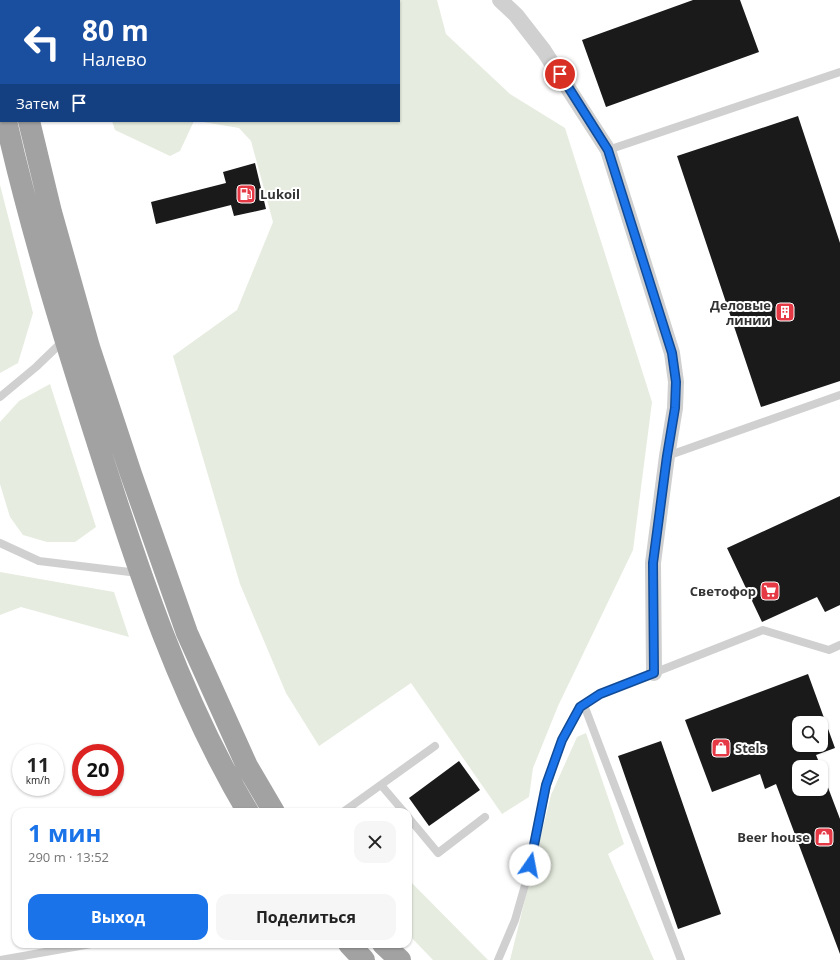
<!DOCTYPE html>
<html lang="ru">
<meta charset="utf-8">
<style>
:root{--surface:#fff;--page:#f6f6f6;--text:#222;--muted:#767676;--accent:#1a73e8}
body{margin:0;font-family:"Open Sans",sans-serif;background:var(--page);color:var(--text);height:100vh;display:flex;flex-direction:column;font-size:15px;white-space:nowrap}
*{box-sizing:border-box;margin:0}
p{font-size:13px;color:var(--muted)}
.icon{flex:none;width:22px;height:22px;fill:none;stroke:currentColor;stroke-width:2;stroke-linecap:round;stroke-linejoin:round}
.map{position:relative;flex:1;overflow:hidden}
.side{position:absolute;left:12px;top:808px;width:400px;height:140px;display:flex;flex-direction:column;background:var(--surface);border-radius:12px;box-shadow:0 1px 3px #0004}
.side>*{flex:none}
.hud{position:absolute;left:0px;top:0px;width:400px;height:122px;box-shadow:0 1px 3px #0004;background:#1a4fa0;color:#fff;overflow:hidden}
.tools{position:absolute;left:792px;top:716px;display:grid;gap:8px}
.tools a{display:grid;place-items:center;width:36px;height:36px;border-radius:8px;background:var(--surface);box-shadow:0 1px 3px #0004;font-size:20px}
.speed{position:absolute;left:12px;top:744px;display:flex;gap:8px;font-size:20px;font-weight:700;text-align:center}
.speed>*{display:grid;place-content:center;width:52px;height:52px;border-radius:50%;background:var(--surface);box-shadow:0 1px 3px #0004;line-height:1}
.speed small{font-size:10px;font-weight:400}
.speed .limit{border:6px solid #d22;background:#fff;color:#111}
.pin{position:absolute;display:grid;place-items:center;width:34px;height:34px;color:#fff;margin:-17px;border:2px solid #fff;border-radius:50%;box-shadow:0 1px 4px #0007}
.me{position:absolute;width:44px;margin:-22px;rotate:12deg;stroke-linejoin:round;filter:drop-shadow(0 0 3px #0008)}
.turn{display:flex;align-items:center;gap:14px;height:84px;padding:0 16px;font-size:18px}
.turn .icon{width:52px;height:52px;stroke-width:2.5}
.turn b{display:block;font-size:28px;line-height:34px}
.then{display:flex;align-items:center;height:38px;padding:0 16px;background:#0003;gap:8px;font-size:15px}
.round{display:grid;place-items:center;flex:none;width:42px;height:42px;border-radius:12px;background:var(--page)}
.head{display:flex;align-items:center;justify-content:space-between;height:68px;padding:0 16px}
h1{font-size:24px;font-weight:700;line-height:30px;color:var(--accent)}
.cta{display:flex;gap:8px;margin-top:auto;padding:8px 16px}
.cta a{flex:1;height:46px;border-radius:12px;background:var(--accent);color:#fff;font-size:16px;font-weight:700;line-height:46px;text-align:center}
.cta a+a{background:var(--page);color:var(--text)}
.map>svg:first-child{display:block}
.green{fill:#e6ecdf}
.building{fill:#1a1a1a;fill-rule:evenodd}
.lines{fill:none;stroke-linecap:round;stroke-linejoin:round}
.service{stroke:#d0d0d0;stroke-width:8}
.minor{stroke:#d0d0d0;stroke-width:16}
.trunk{stroke:#a2a2a2;stroke-width:22}
.route-casing{stroke:#114b97;stroke-width:10}
.route{stroke:#1a73e8;stroke-width:7}
.labels{text-anchor:middle;stroke-width:4;stroke-linejoin:round;paint-order:stroke}
.poi-label{font-size:13px;font-weight:bold;fill:#333;stroke:#fff;text-anchor:end}
</style>
<div class="map">
<svg width="840" height="960" viewBox="0 0 840 960">
<rect width="100%" height="100%" fill="#fff"/>
<path class="green" d="M 80,0 L 259,0 L 249,1 Z
M 332,0 L 437,0 L 446,34 L 510,94 L 565,128 L 652,402 L 633,550 L 558,706 L 533,768 L 529,797 L 502,814 L 411,683 L 319,746 L 286,693 L 240,584 L 173,356 L 237,310 L 273,222 L 251,141 L 239,128 L 197,121 L 399,121 L 399,1 Z
M 112,121 L 194,121 L 180,151 L 170,156 L 115,130 Z
M 0,185 L 33,313 L 18,363 L 0,373 Z
M 50,384 L 96,527 L 75,542 L 47,542 L 23,535 L 10,517 L 0,484 L 0,422 L 19,401 Z
M 0,572 L 114,592 L 129,637 L 21,607 L 0,615 Z
M 586,733 L 624,844 L 608,854 L 654,960 L 510,960 L 551,795 L 577,737 Z
M 408,879 L 488,960 L 433,960 L 408,934 Z"/>
<path class="building" d="M 693,0 L 740,0 L 759,52 L 606,107 L 582,40 Z
M 798,116 L 840,243 L 840,381 L 761,407 L 677,156 Z
M 255,163 L 266,209 L 234,216 L 231,205 L 156,224 L 151,202 L 226,183 L 223,172 Z
M 840,496 L 840,605 L 825,612 L 817,597 L 762,622 L 727,548 Z
M 808,674 L 835,748 L 816,755 L 821,767 L 799,767 L 799,789 L 821,789 L 821,769 L 840,819 L 840,954 L 776,784 L 765,789 L 760,774 L 712,792 L 685,720 ZM 799,723 L 821,723 L 821,745 L 799,745 Z
M 661,741 L 721,914 L 678,929 L 618,756 Z
M 459,761 L 480,790 L 429,826 L 409,798 Z"/>
<g class="lines">
<path class="service" d="M 608,150 L 840,72
M 0,397 L 36,367 L 63,341
M 667,456 L 840,395
M 0,543 L 39,561 L 138,573
M 584,705 L 681,960
M 381,785 L 404,812
M 343,812 L 435,746
M 408,817 L 438,853 L 485,817
M 0,960 L 91,944
M 498,960 L 515,920 L 527,878 L 547,785 L 562,740 L 580,707 L 600,694 L 763,630 L 829,650 L 840,645"/>
<path class="minor" d="M 500,0 L 516,15 L 544,51 L 608,150 L 672,353 L 676,382 L 675,408 L 667,456 L 653,563 L 654,673"/>
<path class="trunk" d="M 1,0 L 1,1
M 0,97 L 1,101
M 6,121 C 31,231 65,340 99,447 C 139,573 180,698 248,812
M 29,121 L 51,212 L 89,347 L 131,474 L 187,633 L 247,766 L 274,812
M 349,944 L 364,960
M 383,944 L 400,960"/>
</g>
<g class="lines">
<defs>
<path id="route" d="M 530,865 L 546,785 L 562,740 L 580,707 L 600,694 L 654,673 L 653,563 L 667,456 L 675,408 L 676,382 L 672,353 L 608,150 L 560,74"/>
</defs>
<use href="#route" class="route-casing"/>
<use href="#route" class="route"/>
</g>
<defs>
<symbol id="fuel-square" viewBox="-11 -11 22 22"><rect x="-9" y="-9" width="18" height="18" rx="4" fill="#e63946" stroke="#fff"/><path d="M-5.5-6h7V0h2V4h1.3V-2.5L3-4.5l.8-.8L6-3V5H2.5V1h-1V6h-7ZM-4.2-4.7v3.2H.2V-4.7Z" fill="#fff"/></symbol>
<symbol id="building-square" viewBox="-11 -11 22 22"><rect x="-9" y="-9" width="18" height="18" rx="4" fill="#e63946" stroke="#fff"/><path d="M-4-6H4V6H1V3H-1V6H-4ZM-2.5-4.3h1.7v1.8h-1.7ZM.8-4.3h1.7v1.8H.8ZM-2.5-1h1.7V.8h-1.7ZM.8-1h1.7V.8H.8Z" fill="#fff"/></symbol>
<symbol id="supermarket-square" viewBox="-11 -11 22 22"><rect x="-9" y="-9" width="18" height="18" rx="4" fill="#e63946" stroke="#fff"/><path d="M-6-5.5h2.5l.6 2H6L4.5 2H-2.5L-4.4-4H-6ZM-1.5 3.2a1.3 1.3 0 1 0 .1 0ZM3 3.2a1.3 1.3 0 1 0 .1 0Z" fill="#fff"/></symbol>
<symbol id="shop-square" viewBox="-11 -11 22 22"><rect x="-9" y="-9" width="18" height="18" rx="4" fill="#e63946" stroke="#fff"/><path d="M-5-2.5h2.3a2.7 3.5 0 0 1 5.4 0H5L5.5 6h-11ZM-1.5-2.5h3a1.5 2.3 0 0 0-3 0Z" fill="#fff"/></symbol>
</defs>
<g fill-rule="evenodd">
<use href="#fuel-square" x="235" y="183" width="22" height="22"/>
<use href="#building-square" x="774" y="301" width="22" height="22"/>
<use href="#supermarket-square" x="759" y="580" width="22" height="22"/>
<use href="#shop-square" x="710" y="737" width="22" height="22"/>
<use href="#shop-square" x="813" y="826" width="22" height="22"/>
</g>
<g class="labels">
<g class="poi-label">
<text x="260" y="199" text-anchor="start">Lukoil</text>
<text x="771" y="310">Деловые<tspan x="771" dy="15">линии</tspan></text>
<text x="756" y="596">Светофор</text>
<text x="735" y="753" text-anchor="start">Stels</text>
<text x="810" y="842">Beer house</text>
</g>
</g>
</svg>
<div class="tools">
<a><svg class="icon" aria-label="search" viewBox="0 0 24 24"><circle cx="10" cy="10" r="6"/><path d="M15 15l6 6"/></svg></a>
<a><svg class="icon" aria-label="layers" viewBox="0 0 24 24"><path d="M12 4l9 5-9 5-9-5zM3 14l9 5 9-5"/></svg></a>
</div>
<div class="speed"><div>11<small>km/h</small></div><div class="limit">20</div></div>
<div class="pin" style="left:560px;top:74px;background:#d93025"><svg class="icon" aria-label="arrive" viewBox="0 0 24 24"><path d="M6 21V4h12l-3 4 3 4H6"/></svg></div>
<svg class="me" style="left:530px;top:865px" viewBox="-20 -20 40 40"><circle r="19" fill="#fff"/><path d="M0-13L10 11 0 6-10 11z" fill="#1a73e8"/></svg>
<div class="hud">
<div class="turn"><svg class="icon" aria-label="left" viewBox="0 0 24 24"><path d="M17 20v-9H6M10 6l-5 5 5 5"/></svg><div><b>80 m</b>Налево</div></div>
<div class="then">Затем<svg class="icon" aria-label="arrive" viewBox="0 0 24 24"><path d="M6 21V4h12l-3 4 3 4H6"/></svg></div>
</div>
<section class="side">
<div class="head"><div><h1>1 мин</h1><p>290 m · 13:52</p></div><a class="round"><svg class="icon" aria-label="close" viewBox="0 0 24 24"><path d="M6 6l12 12M18 6L6 18"/></svg></a></div>
<div class="cta"><a>Выход</a><a>Поделиться</a></div>
</section>
</div>
